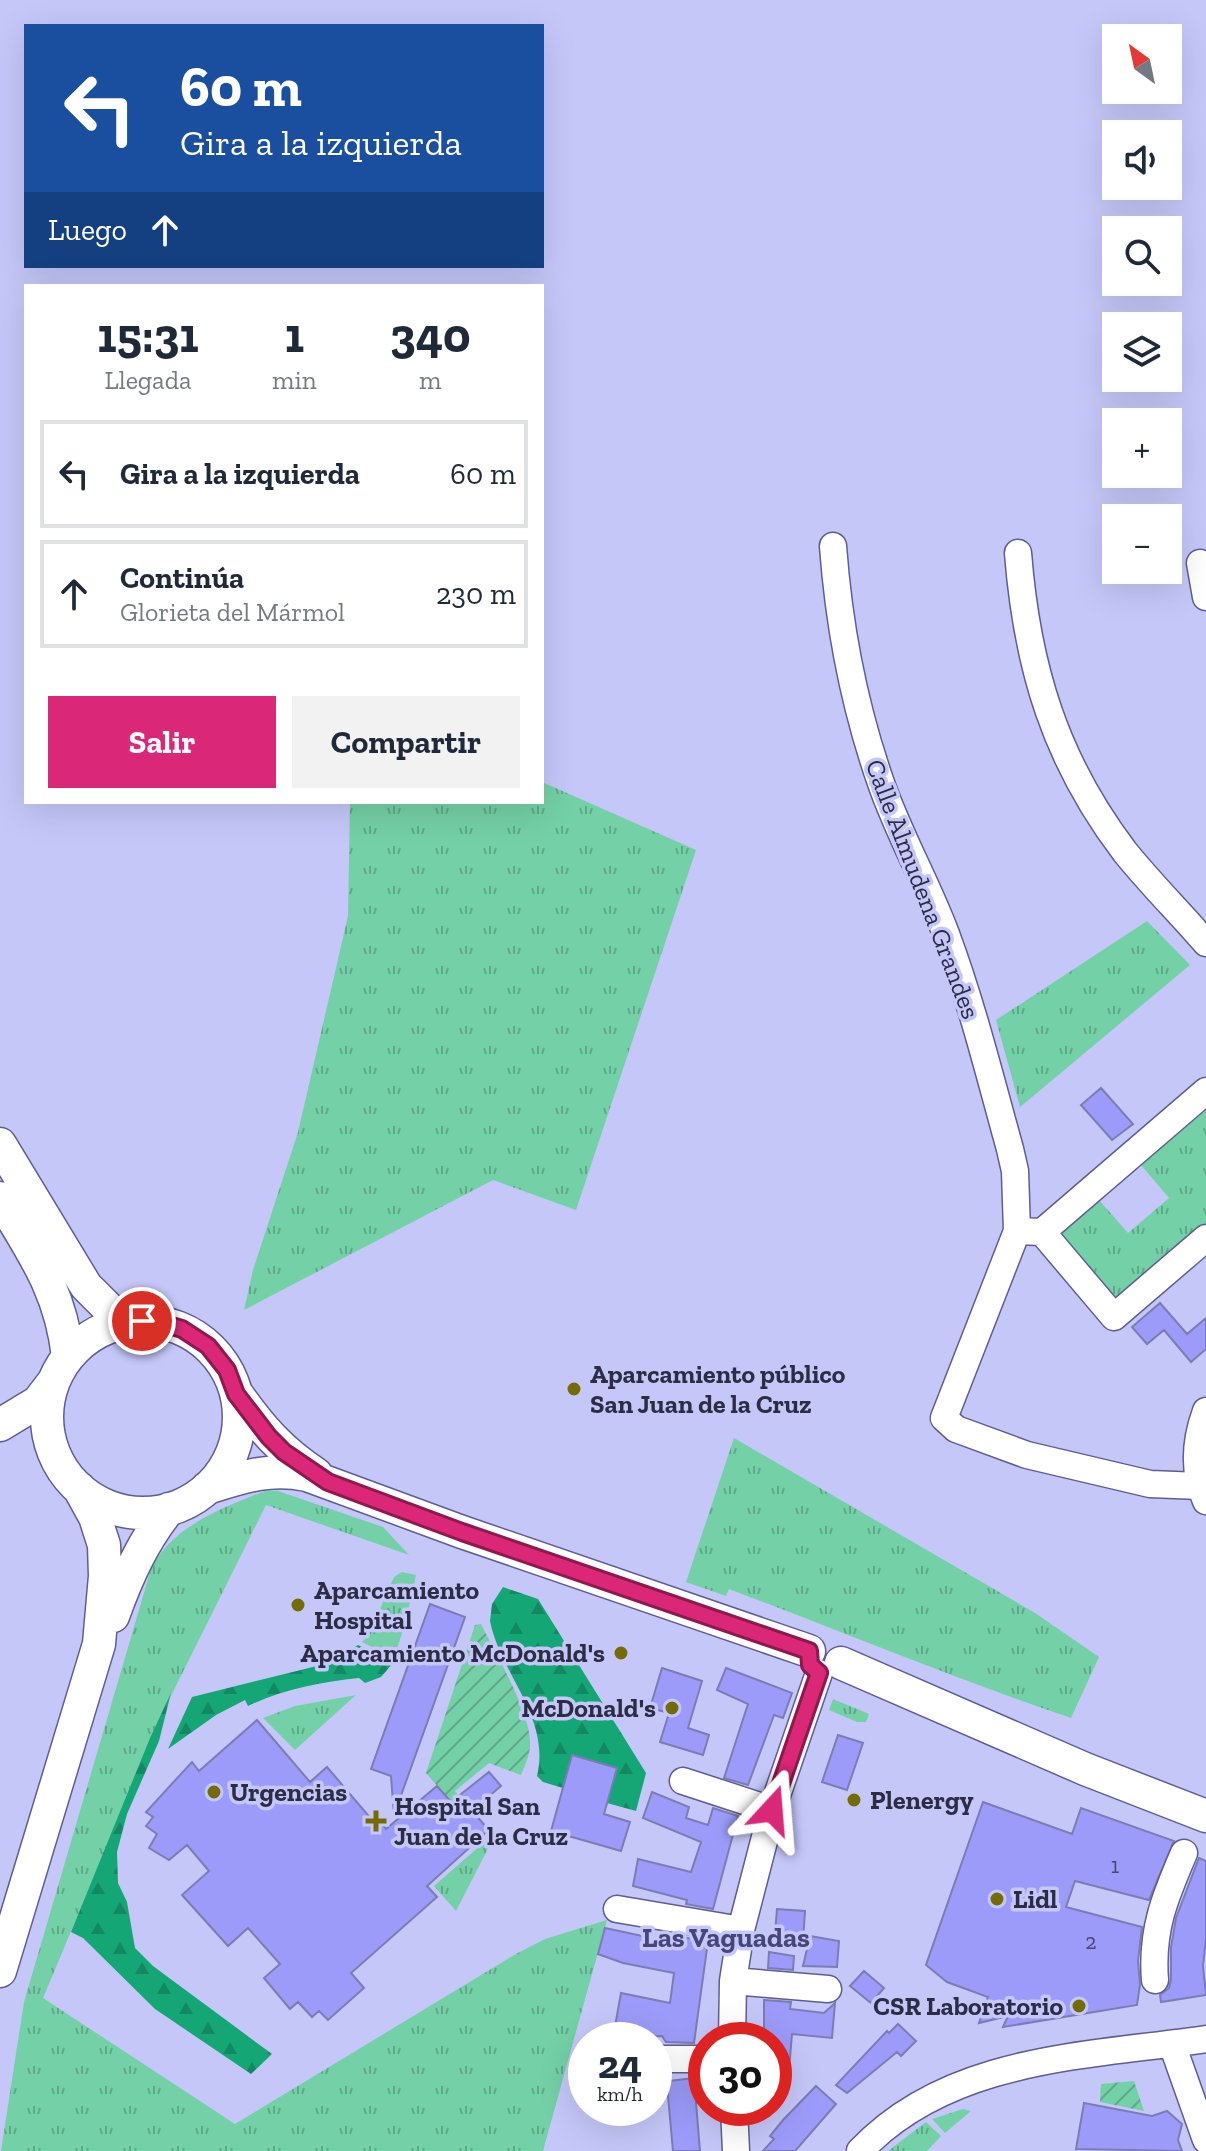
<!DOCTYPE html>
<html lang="es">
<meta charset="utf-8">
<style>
:root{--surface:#fff;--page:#f2f2f3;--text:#1f2937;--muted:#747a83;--line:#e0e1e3;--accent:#db2777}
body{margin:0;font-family:"Zilla Slab",serif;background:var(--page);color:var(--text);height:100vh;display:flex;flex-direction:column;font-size:30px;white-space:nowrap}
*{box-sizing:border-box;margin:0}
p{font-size:26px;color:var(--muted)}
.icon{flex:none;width:44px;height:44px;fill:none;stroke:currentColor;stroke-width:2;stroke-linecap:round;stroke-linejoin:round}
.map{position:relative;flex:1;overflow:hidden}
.sheet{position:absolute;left:24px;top:284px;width:520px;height:520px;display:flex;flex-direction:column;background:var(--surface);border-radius:0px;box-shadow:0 8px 32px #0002}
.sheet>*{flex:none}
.hud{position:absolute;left:24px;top:24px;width:520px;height:244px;border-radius:0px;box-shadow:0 8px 32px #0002;background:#1a4fa0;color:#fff;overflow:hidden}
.needle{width:52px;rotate:327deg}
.controls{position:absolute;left:1102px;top:24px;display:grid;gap:16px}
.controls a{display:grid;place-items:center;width:80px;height:80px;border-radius:0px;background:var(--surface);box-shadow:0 8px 32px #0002;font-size:40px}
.speed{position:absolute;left:568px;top:2022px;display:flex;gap:16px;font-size:40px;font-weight:700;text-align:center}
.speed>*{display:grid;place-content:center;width:104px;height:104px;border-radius:50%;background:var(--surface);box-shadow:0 8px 32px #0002;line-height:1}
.speed small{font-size:20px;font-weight:400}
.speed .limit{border:12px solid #d22;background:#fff;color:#111}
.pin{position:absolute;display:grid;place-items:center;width:68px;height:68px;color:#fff;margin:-34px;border:4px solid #fff;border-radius:50%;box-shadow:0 2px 8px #0007}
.me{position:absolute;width:88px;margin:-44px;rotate:19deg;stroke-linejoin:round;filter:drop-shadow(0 0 6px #0008)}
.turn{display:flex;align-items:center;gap:28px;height:168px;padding:0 24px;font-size:36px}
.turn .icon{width:104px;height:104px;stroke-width:2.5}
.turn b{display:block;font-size:56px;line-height:68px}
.then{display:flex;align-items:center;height:76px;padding:0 24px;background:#0003;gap:16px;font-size:30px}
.eta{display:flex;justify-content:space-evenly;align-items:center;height:136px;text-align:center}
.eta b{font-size:48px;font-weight:800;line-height:56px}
.primary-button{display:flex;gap:16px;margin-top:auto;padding:16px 24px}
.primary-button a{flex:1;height:92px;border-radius:0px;background:var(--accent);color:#fff;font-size:32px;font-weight:800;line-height:92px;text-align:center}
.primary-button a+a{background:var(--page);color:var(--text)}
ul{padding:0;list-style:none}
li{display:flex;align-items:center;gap:24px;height:108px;margin:0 16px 12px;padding:0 8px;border:4px solid var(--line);border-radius:0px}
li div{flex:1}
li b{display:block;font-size:30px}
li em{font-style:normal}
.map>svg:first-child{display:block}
.grass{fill:url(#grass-tufts)}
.forest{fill:url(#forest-firs)}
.garden{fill:url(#garden-furrows)}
.building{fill:#9c9bf9;stroke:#7c7cb5;stroke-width:2}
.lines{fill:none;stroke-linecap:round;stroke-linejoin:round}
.minor-casing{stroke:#5d5d94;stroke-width:29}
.major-casing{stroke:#5d5d94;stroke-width:35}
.minor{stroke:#fff;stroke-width:26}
.major{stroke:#fff;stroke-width:32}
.route-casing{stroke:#8e194d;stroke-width:20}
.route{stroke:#db2777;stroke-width:14}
.poi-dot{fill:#756b05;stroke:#c5c7f9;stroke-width:3}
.labels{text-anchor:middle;stroke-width:7;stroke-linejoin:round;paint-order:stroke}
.number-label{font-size:22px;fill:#484872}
.street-label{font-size:26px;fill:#2c2d45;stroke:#c5c7f9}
.poi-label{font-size:26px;font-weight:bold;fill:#2c2d45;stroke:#c5c7f9;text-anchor:start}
.neighbourhood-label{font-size:28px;font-weight:bold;fill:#47467a;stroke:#c5c7f9}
</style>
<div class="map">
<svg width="1206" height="2151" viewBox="0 0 1206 2151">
<defs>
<pattern id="grass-tufts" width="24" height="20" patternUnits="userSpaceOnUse" patternTransform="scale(2)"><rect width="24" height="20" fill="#74d0a6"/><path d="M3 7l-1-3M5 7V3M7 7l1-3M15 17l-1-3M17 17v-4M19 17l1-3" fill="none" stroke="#5fa989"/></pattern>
<pattern id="forest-firs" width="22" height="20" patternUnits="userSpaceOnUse" patternTransform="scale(2)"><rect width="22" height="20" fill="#14a675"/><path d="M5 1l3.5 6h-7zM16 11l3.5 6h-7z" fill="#138862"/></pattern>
<pattern id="garden-furrows" width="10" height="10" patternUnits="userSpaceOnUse" patternTransform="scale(2)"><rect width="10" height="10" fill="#74d0a6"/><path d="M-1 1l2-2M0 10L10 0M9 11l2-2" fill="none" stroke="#5fa989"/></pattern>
</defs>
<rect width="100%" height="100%" fill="#c5c7f9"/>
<path class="grass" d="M 542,782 L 696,850 L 576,1210 L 493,1180 L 244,1310 L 253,1270 L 298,1132 L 348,916 L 350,802 L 542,802 Z
M 1147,921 L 1190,965 L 1020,1107 L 996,1020 Z
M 1206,1110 L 1206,1224 L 1115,1302 L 1059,1235 L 1099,1200 L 1128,1233 L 1169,1198 L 1141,1165 Z
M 734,1438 L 1035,1613 L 1099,1657 L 1071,1718 C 956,1679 843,1632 729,1589 L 726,1596 L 686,1582 Z
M 265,1491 L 278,1491 L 383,1527 L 409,1555 L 266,1505 L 150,1738 L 122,1810 L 43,1998 L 235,2124 L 514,1955 L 545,1939 L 607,1920 L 543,2151 L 1,2151 L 24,2002 L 151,1569 C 172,1526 222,1508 265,1491 Z
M 402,1572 L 416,1575 L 405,1624 L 394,1658 L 362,1642 L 369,1634 L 394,1577 Z
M 356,1695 L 295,1750 L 263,1718 L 295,1706 Z
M 833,1699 L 869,1714 L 866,1722 L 857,1722 L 829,1710 Z
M 497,1831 L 456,1911 L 434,1886 Z
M 963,2109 L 971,2111 L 945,2133 L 932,2119 Z
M 926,2122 L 941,2136 L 927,2151 L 888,2151 Z"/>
<path class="forest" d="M 503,1587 L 538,1599 L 646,1773 L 636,1811 L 607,1803 L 617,1768 L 572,1756 L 563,1788 L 543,1782 L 537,1776 C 551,1718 501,1675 490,1621 L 492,1604 Z
M 358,1645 L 393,1663 L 381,1677 L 365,1683 L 359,1678 C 321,1682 283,1689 248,1706 L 245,1700 L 216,1715 L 168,1749 L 192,1697 L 325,1664 Z
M 171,1693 L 159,1741 L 127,1814 L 117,1852 L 118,1883 L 127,1902 L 135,1948 L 153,1966 L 272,2054 L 251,2074 L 155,2009 L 83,1938 L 71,1932 L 150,1738 Z"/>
<path class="garden" d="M 481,1624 C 495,1653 532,1714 530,1745 C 530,1755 525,1765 521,1775 L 489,1763 L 455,1791 L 458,1795 L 451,1802 L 426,1773 L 475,1625 Z
M 1134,2081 L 1144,2111 L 1100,2102 L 1101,2084 Z"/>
<path class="building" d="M 1101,1088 L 1133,1124 L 1112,1140 L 1081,1105 Z
M 1160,1303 L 1187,1334 L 1206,1318 L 1206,1349 L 1191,1362 L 1164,1330 L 1147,1344 L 1132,1327 Z
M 430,1604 L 465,1617 L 394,1815 L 391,1776 L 371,1769 Z
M 662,1668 L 702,1681 L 688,1728 L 709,1735 L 703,1755 L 660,1742 L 669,1713 L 650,1708 Z
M 726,1668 L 792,1693 L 783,1718 L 774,1715 L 748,1785 L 724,1778 L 748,1704 L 717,1690 Z
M 257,1720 L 310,1782 L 327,1767 L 372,1820 L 376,1817 L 386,1829 L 437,1786 L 451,1802 L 489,1772 L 501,1786 L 472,1811 L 489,1830 L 427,1886 L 437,1897 L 351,1973 L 364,1988 L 328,2020 L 319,2011 L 312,2017 L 298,2002 L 290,2009 L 264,1978 L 280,1964 L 248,1928 L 228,1946 L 182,1895 L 209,1871 L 187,1845 L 169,1860 L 149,1848 L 157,1834 L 146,1826 L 153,1817 L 146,1812 L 192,1762 L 199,1771 Z
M 838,1735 L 863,1743 L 847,1790 L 822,1782 Z
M 572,1755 L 617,1768 L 604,1814 L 630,1822 L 621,1851 L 551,1831 Z
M 652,1792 L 689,1807 L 686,1818 L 708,1825 L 713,1808 L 738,1816 L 713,1909 L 686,1904 L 687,1900 L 633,1886 L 638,1859 L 691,1872 L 701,1842 L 643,1818 Z
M 983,1802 L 1072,1834 L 1081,1808 L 1174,1841 L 1149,1900 L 1075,1881 L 1066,1907 L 1142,1927 L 1138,1961 L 1140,1985 L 1137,2005 L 1003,2027 L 1008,2016 L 979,2023 L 988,1997 L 947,1982 L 926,1965 Z
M 1199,1858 L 1206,1861 L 1206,1938 L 1203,1966 L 1206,1995 L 1161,2002 L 1160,1995 L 1169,1988 L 1171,1980 L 1171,1947 L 1176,1918 Z
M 777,1909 L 805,1911 L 803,1942 L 775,1933 Z
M 605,1928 L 680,1944 L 681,1937 L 708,1941 L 694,2043 L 666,2042 L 662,2036 L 639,2037 L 614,2032 L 621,1993 L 670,2003 L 674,1973 L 623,1963 L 598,1954 Z
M 810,1936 L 839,1941 L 837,1967 L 803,1966 Z
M 769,1952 L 794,1956 L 793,1970 L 768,1968 Z
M 864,1971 L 884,1988 L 871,2003 L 850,1986 Z
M 764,2000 L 791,2002 L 790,2009 L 824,2013 L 835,2003 L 832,2038 L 792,2034 L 788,2082 L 774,2081 L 774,2040 L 764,2040 Z
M 898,2024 L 916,2041 L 901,2056 L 897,2052 L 847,2093 L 836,2085 L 887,2031 L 889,2033 Z
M 694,2078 L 700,2151 L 673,2151 L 667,2085 L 669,2085 L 669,2081 Z
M 816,2086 L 836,2104 L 795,2151 L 763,2151 L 774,2139 L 770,2136 L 783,2120 Z
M 1084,2103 L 1152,2116 L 1167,2111 L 1182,2124 L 1178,2140 L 1182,2151 L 1076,2149 Z"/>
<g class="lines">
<defs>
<path id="minor" d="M 833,546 C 839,627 854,706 881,783 C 899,835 927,883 946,934 C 972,1004 990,1077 1010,1149 L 1015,1171 L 1017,1231 L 1042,1232
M 1018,553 C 1027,667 1055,760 1125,852 C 1150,883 1179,912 1206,943
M 1200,563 L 1206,597
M 1017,1231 L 944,1418 L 956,1429 L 1027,1455 L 1150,1484 L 1200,1486
M 1042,1232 L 1114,1317 L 1206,1238
M 1042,1232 L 1206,1091
M 1206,1501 C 1193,1472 1195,1441 1206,1411
M 683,1781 L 772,1810
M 617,1909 L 741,1930
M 1155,1980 C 1151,1930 1165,1897 1184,1853
M 733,1981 L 828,1989
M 732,2040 L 733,1981 L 741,1930 L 772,1810 L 819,1673
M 1172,2044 L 1206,2140
M 654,2059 L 706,2059
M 734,2108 L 736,2151
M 860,2151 C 948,2057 1088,2056 1206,2039"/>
<path id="major" d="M 0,1144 L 86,1286 L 123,1323
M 0,1198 C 33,1253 61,1291 68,1357
M47 1417a96 96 0 1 1 192 0a96 96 0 1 1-192 0Z
M 237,1394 C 261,1428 281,1451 316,1474
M 0,1425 L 38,1402 L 54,1381
M 207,1488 C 242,1477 270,1467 307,1475 L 462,1532 L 809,1651
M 113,1616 C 127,1577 143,1541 169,1509
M 841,1663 L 1085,1769 L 1206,1816
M 0,1971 L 99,1644 L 105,1576 L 104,1545 L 95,1517 L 79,1488"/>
</defs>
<use href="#minor" class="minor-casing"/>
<use href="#major" class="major-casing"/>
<use href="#minor" class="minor"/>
<use href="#major" class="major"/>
</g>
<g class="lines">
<defs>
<path id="route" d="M 142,1321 L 162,1323 L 182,1329 L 208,1346 L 227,1370 L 236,1394 L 269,1437 L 284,1452 L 328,1482 L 462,1532 L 809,1651 L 810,1665 L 819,1673 L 772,1810"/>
</defs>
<use href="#route" class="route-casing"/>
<use href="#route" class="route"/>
</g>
<g class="poi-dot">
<circle cx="574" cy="1389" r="8"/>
<circle cx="298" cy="1605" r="8"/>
<circle cx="621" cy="1653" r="8"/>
<circle cx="672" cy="1708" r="8"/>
<circle cx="214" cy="1792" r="8"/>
<circle cx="854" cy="1800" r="8"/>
<path d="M372 1809h8v8h8v8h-8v8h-8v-8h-8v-8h8z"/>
<circle cx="997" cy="1899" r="8"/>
<circle cx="1079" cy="2006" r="8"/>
</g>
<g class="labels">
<g class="number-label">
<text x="1115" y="1873">1</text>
<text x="1091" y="1949">2</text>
</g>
<g class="street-label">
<text transform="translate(923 889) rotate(69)" y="9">Calle Almudena Grandes</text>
</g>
<g class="poi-label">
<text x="590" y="1383">Aparcamiento público<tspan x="590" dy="30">San Juan de la Cruz</tspan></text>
<text x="314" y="1599">Aparcamiento<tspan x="314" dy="30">Hospital</tspan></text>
<text x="605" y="1662" text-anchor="end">Aparcamiento McDonald's</text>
<text x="656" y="1717" text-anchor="end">McDonald's</text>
<text x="230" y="1801">Urgencias</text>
<text x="870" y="1809">Plenergy</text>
<text x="394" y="1815">Hospital San<tspan x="394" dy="30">Juan de la Cruz</tspan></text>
<text x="1013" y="1908">Lidl</text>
<text x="1063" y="2015" text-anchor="end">CSR Laboratorio</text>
</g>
<g class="neighbourhood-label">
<text x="726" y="1947">Las Vaguadas</text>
</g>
</g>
</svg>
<div class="controls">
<a><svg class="needle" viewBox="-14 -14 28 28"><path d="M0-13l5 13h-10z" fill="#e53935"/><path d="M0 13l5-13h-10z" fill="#747a83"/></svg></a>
<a><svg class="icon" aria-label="sound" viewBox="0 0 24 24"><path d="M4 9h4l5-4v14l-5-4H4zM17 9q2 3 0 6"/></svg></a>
<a><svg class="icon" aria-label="search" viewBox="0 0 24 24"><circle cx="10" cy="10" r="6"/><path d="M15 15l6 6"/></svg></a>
<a><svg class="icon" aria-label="layers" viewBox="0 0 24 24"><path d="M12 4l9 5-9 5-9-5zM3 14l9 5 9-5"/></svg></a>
<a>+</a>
<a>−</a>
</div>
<div class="speed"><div>24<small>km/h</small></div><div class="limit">30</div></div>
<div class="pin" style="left:142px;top:1321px;background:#d93025"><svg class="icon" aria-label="arrive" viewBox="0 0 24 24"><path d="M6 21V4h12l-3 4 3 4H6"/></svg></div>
<svg class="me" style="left:772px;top:1810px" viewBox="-20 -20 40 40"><path d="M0-17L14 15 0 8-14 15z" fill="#db2777" stroke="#fff" stroke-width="4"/></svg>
<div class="hud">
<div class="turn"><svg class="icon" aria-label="left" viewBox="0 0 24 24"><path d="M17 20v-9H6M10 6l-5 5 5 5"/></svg><div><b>60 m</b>Gira a la izquierda</div></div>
<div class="then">Luego<svg class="icon" aria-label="ahead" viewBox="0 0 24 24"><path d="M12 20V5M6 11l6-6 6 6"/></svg></div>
</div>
<section class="sheet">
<div class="eta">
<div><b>15:31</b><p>Llegada</p></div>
<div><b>1</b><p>min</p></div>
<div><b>340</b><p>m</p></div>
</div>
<ul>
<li><svg class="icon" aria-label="left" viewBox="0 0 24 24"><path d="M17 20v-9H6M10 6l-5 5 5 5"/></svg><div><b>Gira a la izquierda</b></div><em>60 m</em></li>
<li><svg class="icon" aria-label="ahead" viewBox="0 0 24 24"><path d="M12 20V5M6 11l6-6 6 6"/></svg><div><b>Continúa</b><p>Glorieta del Mármol</p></div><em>230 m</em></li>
</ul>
<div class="primary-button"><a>Salir</a><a>Compartir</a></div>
</section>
</div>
